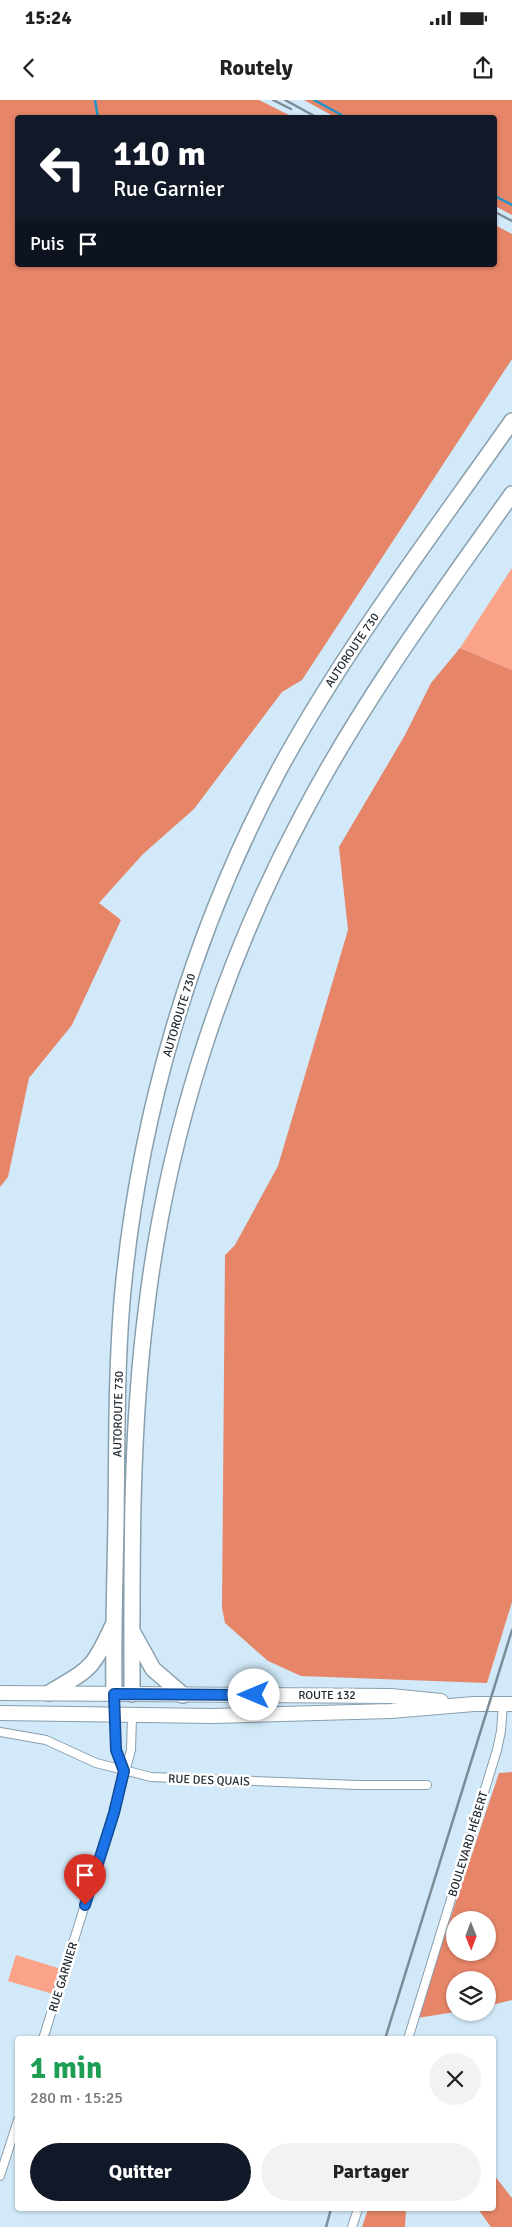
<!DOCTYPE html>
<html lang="fr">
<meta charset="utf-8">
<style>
:root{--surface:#fff;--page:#f2f2f2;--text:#222;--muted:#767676;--accent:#111827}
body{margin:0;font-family:Signika,sans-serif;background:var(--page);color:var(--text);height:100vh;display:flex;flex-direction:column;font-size:19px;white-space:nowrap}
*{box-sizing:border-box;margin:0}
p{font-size:16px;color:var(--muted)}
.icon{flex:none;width:28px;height:28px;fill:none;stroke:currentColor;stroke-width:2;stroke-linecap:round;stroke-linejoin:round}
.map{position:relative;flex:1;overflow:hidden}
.side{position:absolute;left:15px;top:1936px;width:481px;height:175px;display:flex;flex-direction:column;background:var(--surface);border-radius:5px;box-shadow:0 1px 4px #0004}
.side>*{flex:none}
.hud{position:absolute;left:15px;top:15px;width:482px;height:152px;border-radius:5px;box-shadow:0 1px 4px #0004;background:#111827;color:#fff;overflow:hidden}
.needle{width:32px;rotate:179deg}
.buttons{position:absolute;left:446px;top:1811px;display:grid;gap:10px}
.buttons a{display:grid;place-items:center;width:50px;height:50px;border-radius:50%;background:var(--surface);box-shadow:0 1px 4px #0004;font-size:25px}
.pin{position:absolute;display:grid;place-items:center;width:42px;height:42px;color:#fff;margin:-51px -21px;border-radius:50% 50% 50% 0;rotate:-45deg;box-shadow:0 0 5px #0007}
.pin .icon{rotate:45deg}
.me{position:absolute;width:55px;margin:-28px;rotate:270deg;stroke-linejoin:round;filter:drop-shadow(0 0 4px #0008)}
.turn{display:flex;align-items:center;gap:18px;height:105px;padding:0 15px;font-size:22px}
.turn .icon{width:65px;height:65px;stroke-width:2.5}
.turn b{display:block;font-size:35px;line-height:42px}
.then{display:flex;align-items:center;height:48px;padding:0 15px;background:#0003;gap:10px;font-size:19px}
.round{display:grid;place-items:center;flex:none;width:52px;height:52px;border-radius:26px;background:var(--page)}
.head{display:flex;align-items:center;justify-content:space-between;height:85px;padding:0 15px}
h1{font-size:30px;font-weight:800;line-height:38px;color:#1e9e55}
.action{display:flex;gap:10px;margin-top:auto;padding:10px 15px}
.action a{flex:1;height:58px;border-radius:30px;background:var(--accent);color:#fff;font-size:20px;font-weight:800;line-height:58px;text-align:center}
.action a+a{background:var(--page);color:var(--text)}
.status{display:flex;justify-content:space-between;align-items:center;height:35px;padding:0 25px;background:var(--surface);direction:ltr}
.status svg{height:14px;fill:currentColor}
header{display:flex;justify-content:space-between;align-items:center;height:65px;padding:0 15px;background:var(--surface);font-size:22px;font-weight:800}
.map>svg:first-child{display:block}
.green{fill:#fba388}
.forest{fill:#e68568;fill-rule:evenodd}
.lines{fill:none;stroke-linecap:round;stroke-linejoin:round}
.stream{stroke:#1f93c9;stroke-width:2.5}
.minor-casing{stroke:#899fad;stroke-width:10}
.trunk-casing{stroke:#899fad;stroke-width:16}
.motorway-casing{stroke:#899fad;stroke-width:18}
.minor{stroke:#fff;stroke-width:8}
.trunk{stroke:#fff;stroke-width:14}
.motorway{stroke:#fff;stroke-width:15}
.rail{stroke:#7c8c97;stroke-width:2.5}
.route-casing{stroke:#114b97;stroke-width:12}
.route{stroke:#1a73e8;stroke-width:9}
.labels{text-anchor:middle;stroke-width:5;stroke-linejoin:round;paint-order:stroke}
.street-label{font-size:12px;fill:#212a30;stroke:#fff}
</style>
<div class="status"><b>15:24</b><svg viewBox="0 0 49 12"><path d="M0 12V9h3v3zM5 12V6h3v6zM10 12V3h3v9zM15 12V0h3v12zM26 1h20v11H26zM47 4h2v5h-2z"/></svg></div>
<header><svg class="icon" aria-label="back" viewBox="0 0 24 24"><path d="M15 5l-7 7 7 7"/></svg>Routely<svg class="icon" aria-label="share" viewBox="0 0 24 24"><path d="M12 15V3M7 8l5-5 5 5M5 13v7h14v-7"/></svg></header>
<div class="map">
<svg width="512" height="2127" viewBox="0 0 512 2127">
<rect width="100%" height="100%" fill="#d1e9f8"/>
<path class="green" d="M 512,468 L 512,570 L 460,548 Z
M 16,1855 L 61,1869 L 53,1894 L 8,1881 Z"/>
<path class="forest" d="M 0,0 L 259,0 L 293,17 L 18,18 L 18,165 L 495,165 L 495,125 L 512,134 L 512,259 L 302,580 L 282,592 L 194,709 L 143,754 L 99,803 L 121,820 L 72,925 L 29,978 L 8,1077 L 0,1087 Z
M 304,0 L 512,0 L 512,115 L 495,106 L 495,18 L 335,17 Z
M 460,548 L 512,570 L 512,1502 L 487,1583 L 301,1576 L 268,1561 L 225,1523 L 222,1508 L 225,1155 L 235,1145 L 278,1066 L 348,830 L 339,747 L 405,635 L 431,583 Z
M 512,1672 L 512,1900 L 488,1906 L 488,1880 L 455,1880 L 455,1912 L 417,1918 L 499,1673 ZM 455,1820 L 488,1820 L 488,1852 L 455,1852 Z
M 494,2075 L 512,2098 L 512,2127 L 491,2127 L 478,2109 L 494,2109 Z
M 368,2109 L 406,2109 L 405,2127 L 362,2127 Z"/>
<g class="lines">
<path class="stream" d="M 95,0 L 98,18
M 314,0 L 347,18
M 495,96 L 512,105"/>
<defs>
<path id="minor" d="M 115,1615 L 116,1650 L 124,1671
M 0,1632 L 46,1640 L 96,1663 L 151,1677 L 357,1685 L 427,1685
M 43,1939 L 114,1712 L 131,1650 L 132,1616
M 408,1939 L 497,1650 L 501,1631 L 503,1604
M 0,2076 L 18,2020
M 352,2127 L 358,2109"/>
<path id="trunk" d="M 0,1593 L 391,1596 L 441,1601
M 0,1613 L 214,1616 L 391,1611 L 474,1604 L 512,1604"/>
<path id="motorway" d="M 132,1531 L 153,1569 L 183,1595
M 49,1593 C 89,1569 92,1571 112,1527
M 114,1594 C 113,1536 115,1479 116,1421 C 117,1348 116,1274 122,1201 C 138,1017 192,833 279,670 C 346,547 432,435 512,321
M 132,1594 C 132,1467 130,1339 146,1212 C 166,1040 221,867 303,714 C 363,600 438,498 512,394"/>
</defs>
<use href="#minor" class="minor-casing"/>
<use href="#trunk" class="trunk-casing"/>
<use href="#motorway" class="motorway-casing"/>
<use href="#minor" class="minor"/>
<use href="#trunk" class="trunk"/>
<use href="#motorway" class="motorway"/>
<path class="rail" d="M 273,0 L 291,9
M 285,0 L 318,18
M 495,112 L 512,121
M 385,1939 L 512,1530
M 326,2127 L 331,2109"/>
</g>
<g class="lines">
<defs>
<path id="route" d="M 85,1805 L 114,1713 L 124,1671 L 116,1650 L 114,1594 L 254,1595"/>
</defs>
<use href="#route" class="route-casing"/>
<use href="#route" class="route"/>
</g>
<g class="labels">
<g class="street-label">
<text transform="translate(352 550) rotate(-56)" y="4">AUTOROUTE 730</text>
<text transform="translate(179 915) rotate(-73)" y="4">AUTOROUTE 730</text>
<text transform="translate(118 1314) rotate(-89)" y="4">AUTOROUTE 730</text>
<text x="327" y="1599">ROUTE 132</text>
<text transform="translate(209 1680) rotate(2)" y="4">RUE DES QUAIS</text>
<text transform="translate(468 1744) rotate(-73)" y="4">BOULEVARD HÉBERT</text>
<text transform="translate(63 1877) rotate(-73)" y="4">RUE GARNIER</text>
</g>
</g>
</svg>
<div class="buttons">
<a><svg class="needle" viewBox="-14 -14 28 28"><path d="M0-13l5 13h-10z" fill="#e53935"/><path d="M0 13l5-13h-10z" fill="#767676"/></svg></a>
<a><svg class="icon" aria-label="layers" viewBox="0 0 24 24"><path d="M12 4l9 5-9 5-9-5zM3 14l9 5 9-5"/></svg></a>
</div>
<div class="pin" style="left:85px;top:1805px;background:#d93025"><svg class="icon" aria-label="arrive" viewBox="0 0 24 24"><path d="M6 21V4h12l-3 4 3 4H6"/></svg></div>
<svg class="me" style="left:254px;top:1595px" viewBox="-20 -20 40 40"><circle r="19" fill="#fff"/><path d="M0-13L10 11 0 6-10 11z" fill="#1a73e8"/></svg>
<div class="hud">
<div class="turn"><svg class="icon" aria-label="left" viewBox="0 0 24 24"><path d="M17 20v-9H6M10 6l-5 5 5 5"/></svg><div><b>110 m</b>Rue Garnier</div></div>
<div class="then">Puis<svg class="icon" aria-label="arrive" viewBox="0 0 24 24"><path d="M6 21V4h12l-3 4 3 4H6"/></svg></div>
</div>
<section class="side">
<div class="head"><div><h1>1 min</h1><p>280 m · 15:25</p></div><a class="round"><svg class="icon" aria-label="close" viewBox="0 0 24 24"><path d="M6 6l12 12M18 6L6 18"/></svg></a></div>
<div class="action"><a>Quitter</a><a>Partager</a></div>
</section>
</div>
